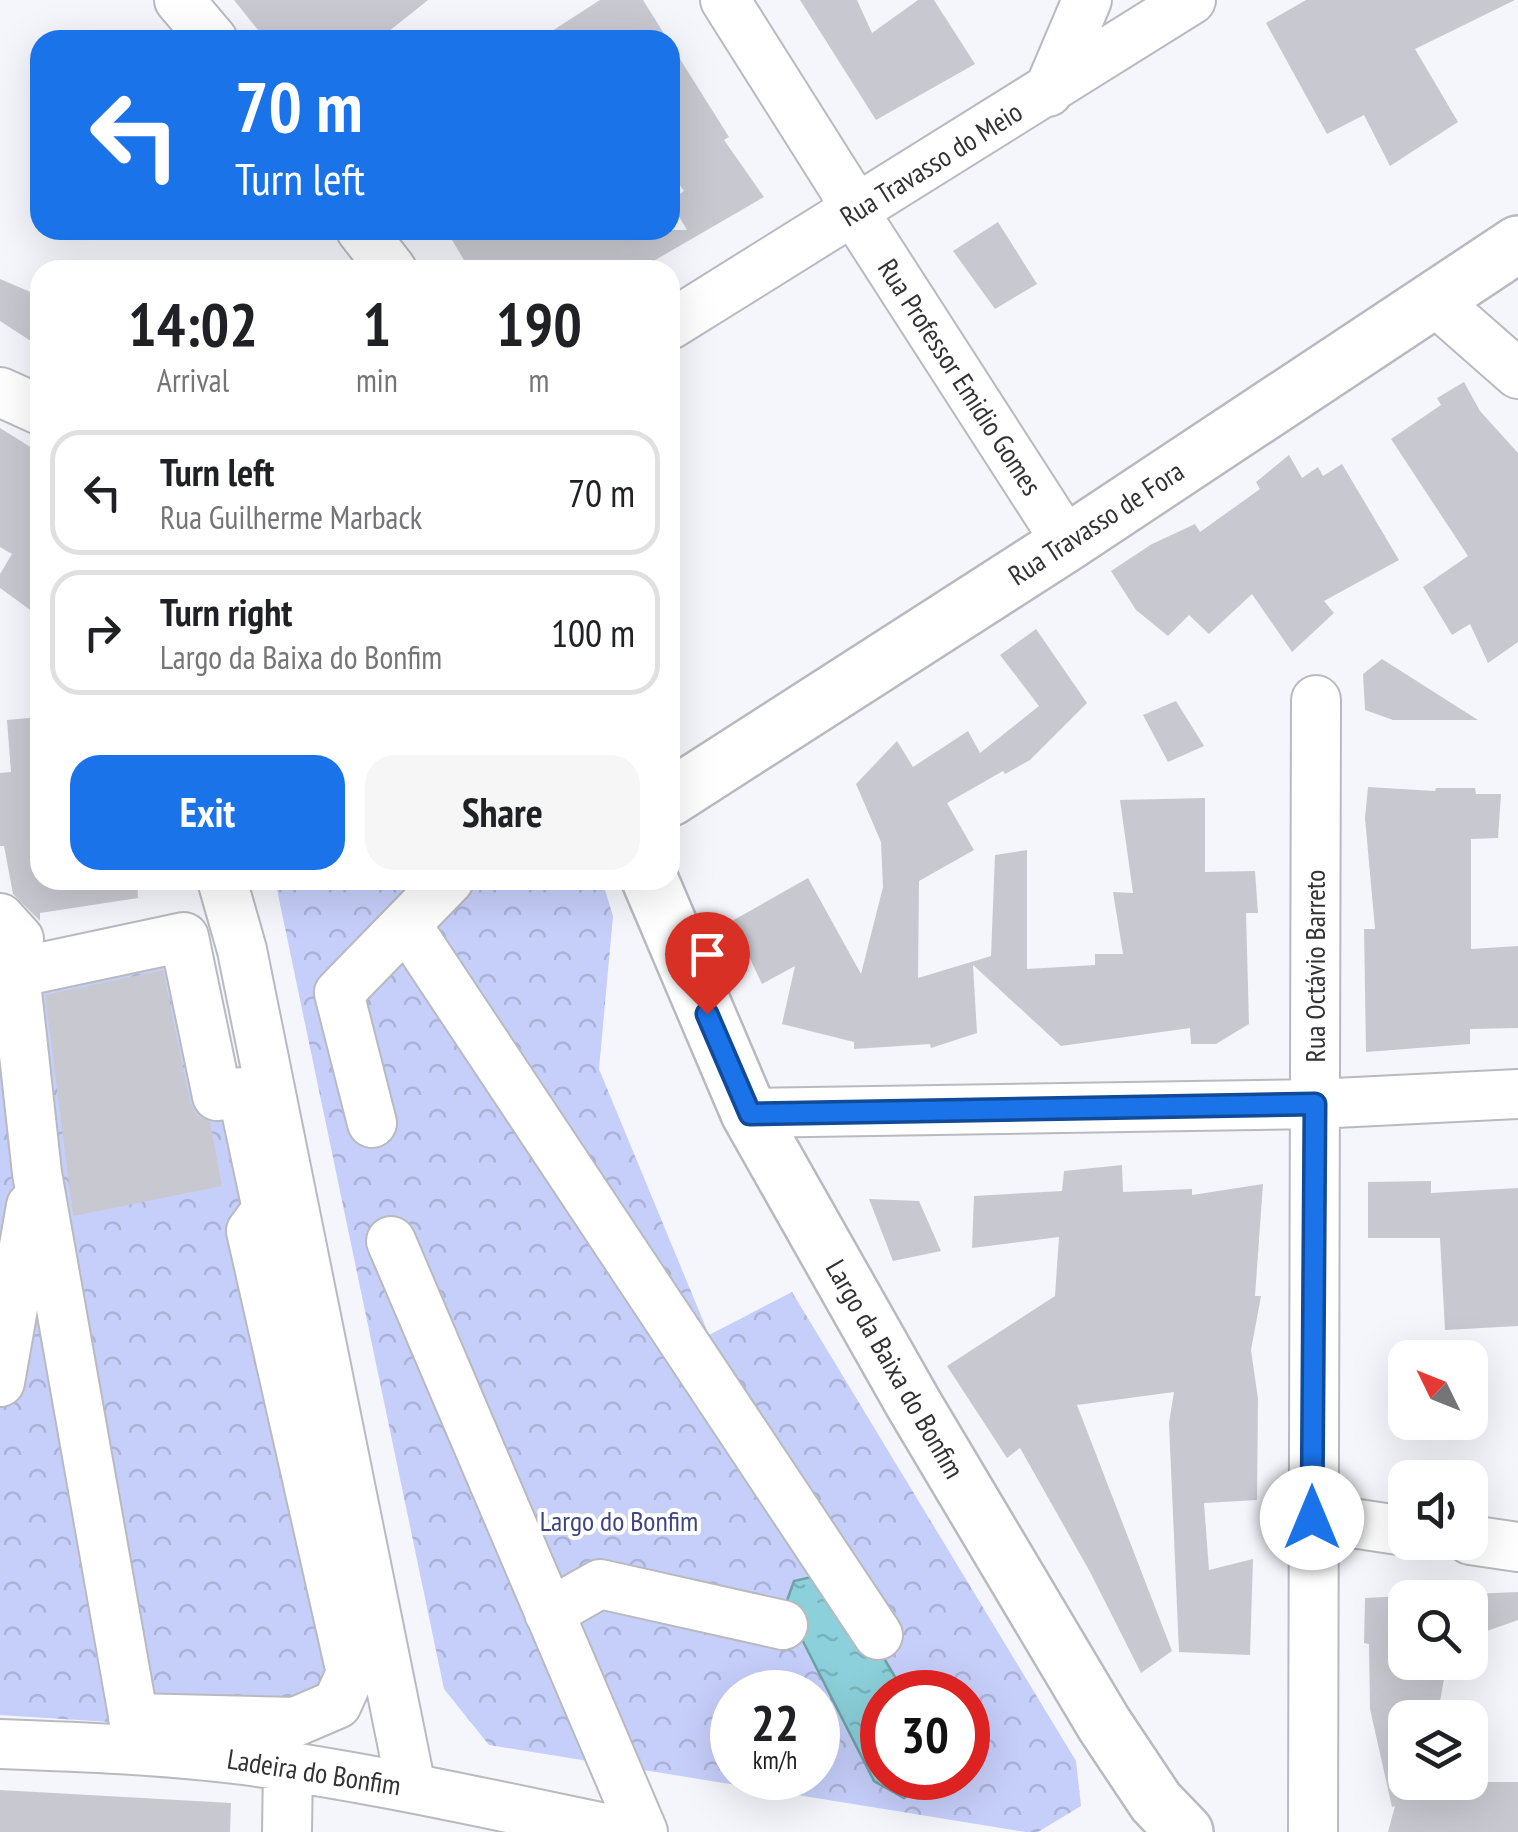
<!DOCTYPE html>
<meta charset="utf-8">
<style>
:root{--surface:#fff;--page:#f6f6f6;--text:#202124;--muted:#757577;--line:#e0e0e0;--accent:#1a73e8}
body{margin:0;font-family:"PT Sans Narrow",sans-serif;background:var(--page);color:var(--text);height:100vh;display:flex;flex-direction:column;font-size:38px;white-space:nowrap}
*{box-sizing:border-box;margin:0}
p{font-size:32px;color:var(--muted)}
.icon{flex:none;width:55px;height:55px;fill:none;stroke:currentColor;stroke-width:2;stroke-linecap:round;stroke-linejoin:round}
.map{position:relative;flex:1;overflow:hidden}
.drawer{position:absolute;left:30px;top:260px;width:650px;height:630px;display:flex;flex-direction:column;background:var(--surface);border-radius:30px;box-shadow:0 10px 40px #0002}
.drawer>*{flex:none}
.top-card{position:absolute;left:30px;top:30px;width:650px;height:210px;border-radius:30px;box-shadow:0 10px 40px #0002;background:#1a73e8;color:#fff;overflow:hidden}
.needle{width:65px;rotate:313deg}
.fabs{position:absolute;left:1388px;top:1340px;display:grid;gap:20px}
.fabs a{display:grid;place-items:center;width:100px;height:100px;border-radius:20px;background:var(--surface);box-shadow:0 10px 40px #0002;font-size:50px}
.speed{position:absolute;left:710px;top:1670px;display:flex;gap:20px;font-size:50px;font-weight:700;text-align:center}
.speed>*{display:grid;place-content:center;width:130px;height:130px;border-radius:50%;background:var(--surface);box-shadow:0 10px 40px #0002;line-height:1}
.speed small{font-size:25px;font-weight:400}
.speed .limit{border:15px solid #d22;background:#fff;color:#111}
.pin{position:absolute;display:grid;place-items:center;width:85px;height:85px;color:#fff;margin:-102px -42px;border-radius:50% 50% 50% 0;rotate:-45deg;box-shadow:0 0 10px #0007}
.pin .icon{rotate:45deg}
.me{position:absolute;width:110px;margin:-55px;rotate:0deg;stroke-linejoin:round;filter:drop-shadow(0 0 8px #0008)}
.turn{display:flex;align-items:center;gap:35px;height:210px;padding:0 40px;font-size:45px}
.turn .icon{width:130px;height:130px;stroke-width:2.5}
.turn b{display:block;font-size:70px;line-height:85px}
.eta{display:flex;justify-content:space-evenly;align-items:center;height:170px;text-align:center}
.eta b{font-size:60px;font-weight:700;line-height:70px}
.primary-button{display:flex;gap:20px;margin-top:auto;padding:20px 40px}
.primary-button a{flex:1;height:115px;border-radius:30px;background:var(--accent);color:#fff;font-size:40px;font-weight:700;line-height:115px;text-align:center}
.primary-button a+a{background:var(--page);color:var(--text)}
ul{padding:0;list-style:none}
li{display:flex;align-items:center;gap:30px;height:125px;margin:0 20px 15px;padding:0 20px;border:5px solid var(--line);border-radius:30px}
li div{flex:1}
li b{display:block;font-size:38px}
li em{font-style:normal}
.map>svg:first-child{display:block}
.park{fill:url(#park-crowns);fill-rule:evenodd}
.water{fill:url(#water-ripples);stroke:#70a1a8;stroke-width:2.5}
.building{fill:#c8c9d0}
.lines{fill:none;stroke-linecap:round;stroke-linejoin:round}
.minor-casing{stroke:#b8bac0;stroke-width:52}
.major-casing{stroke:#b8bac0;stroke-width:60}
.minor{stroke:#fff;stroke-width:48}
.major{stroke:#fff;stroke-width:55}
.route-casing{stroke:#114b97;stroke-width:25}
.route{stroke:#1a73e8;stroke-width:18}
.labels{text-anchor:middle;stroke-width:8;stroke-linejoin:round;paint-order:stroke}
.street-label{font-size:28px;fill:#323235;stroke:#fff}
.park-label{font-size:28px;fill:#3e4582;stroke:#fff}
</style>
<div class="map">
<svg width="1518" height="1832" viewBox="0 0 1518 1832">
<defs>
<pattern id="park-crowns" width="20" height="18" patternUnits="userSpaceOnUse" patternTransform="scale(2.5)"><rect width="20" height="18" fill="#c6cffa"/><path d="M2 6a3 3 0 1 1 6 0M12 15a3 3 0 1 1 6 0" fill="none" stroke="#abb2d7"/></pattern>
<pattern id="water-ripples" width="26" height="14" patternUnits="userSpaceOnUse" patternTransform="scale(2.5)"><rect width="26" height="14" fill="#8bd0da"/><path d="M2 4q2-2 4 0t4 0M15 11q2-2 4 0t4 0" fill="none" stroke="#78b3bc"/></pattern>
</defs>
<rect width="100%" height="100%" fill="#f4f6fc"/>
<path class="park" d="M 275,880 L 602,880 L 613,916 L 599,1069 L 709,1335 L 792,1292 L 1076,1761 L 1081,1806 L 1038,1832 L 1026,1832 L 489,1745 L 444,1689 ZM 732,1692 L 818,1692 L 818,1778 L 732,1778 ZM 882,1692 L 968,1692 L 968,1778 L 882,1778 Z
M 206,924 L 365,1668 L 281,1733 L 0,1715 L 0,1054 L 34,963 Z"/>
<path class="water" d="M 820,1575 L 844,1591 L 904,1692 L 882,1692 L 882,1778 L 935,1778 L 904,1798 L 874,1781 L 785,1606 L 794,1581 Z"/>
<path class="building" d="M 234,0 L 428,0 L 378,40 L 266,40 Z
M 600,0 L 643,0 L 668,40 L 538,40 Z
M 800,0 L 857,0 L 872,33 L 918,0 L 934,0 L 975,64 L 876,120 Z
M 1306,0 L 1515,0 L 1415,49 L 1458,122 L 1390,166 L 1364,115 L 1327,134 L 1266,23 Z
M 670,43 L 729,137 L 724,140 L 764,197 L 638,270 L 470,270 L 446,230 L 687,230 L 670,201 L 684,191 L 670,171 Z
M 998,222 L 1037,284 L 995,309 L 953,251 Z
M 0,279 L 40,296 L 40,347 L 0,321 Z
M 1464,382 L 1480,411 L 1518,453 L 1518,642 L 1488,663 L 1470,624 L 1452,635 L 1423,587 L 1468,556 L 1391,439 L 1441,405 L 1437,398 Z
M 0,428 L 40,453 L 40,617 L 0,588 L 0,574 L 12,554 L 0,547 Z
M 1289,455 L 1302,478 L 1318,467 L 1323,476 L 1342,464 L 1399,560 L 1324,601 L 1334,613 L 1292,652 L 1252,594 L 1209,634 L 1189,615 L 1168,636 L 1136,610 L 1111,571 L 1152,544 L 1195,524 L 1200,532 L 1260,489 L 1256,482 Z
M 1036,629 L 1087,703 L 1030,760 L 1005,774 L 1003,771 L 947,803 L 974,850 L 919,881 L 918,978 L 991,956 L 995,855 L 1027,850 L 1027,969 L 1095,965 L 1095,954 L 1123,954 L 1113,892 L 1133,893 L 1120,800 L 1205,798 L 1205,872 L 1255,871 L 1258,913 L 1246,913 L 1249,1024 L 1216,1044 L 1191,1044 L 1190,1028 L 1061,1046 L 973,965 L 977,1033 L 931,1048 L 930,1044 L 854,1049 L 854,1042 L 782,1024 L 795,966 L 762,984 L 732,921 L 808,878 L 861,974 L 883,887 L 881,842 L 856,784 L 897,741 L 913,767 L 968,731 L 980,753 L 1039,706 L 1000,655 Z
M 1382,659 L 1423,685 L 1478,720 L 1393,720 L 1365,710 L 1363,674 Z
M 1176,701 L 1204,746 L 1168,762 L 1143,715 Z
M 40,717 L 40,880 L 137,880 L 138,898 L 40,913 L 40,921 L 13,894 L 4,846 L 0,846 L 0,773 L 11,772 L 7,720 Z
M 1368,787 L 1435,791 L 1436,788 L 1475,788 L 1476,794 L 1501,794 L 1498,838 L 1471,839 L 1471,949 L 1518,946 L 1518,1028 L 1470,1029 L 1470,1044 L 1366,1052 L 1364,929 L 1375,929 L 1365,818 Z
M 163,970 L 190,1102 L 197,1115 L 210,1122 L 222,1186 L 73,1216 L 45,995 Z
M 1122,1165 L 1123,1192 L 1192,1189 L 1192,1195 L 1263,1184 L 1255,1296 L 1261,1296 L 1251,1350 L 1258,1399 L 1257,1500 L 1204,1503 L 1209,1570 L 1253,1559 L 1250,1655 L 1179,1652 L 1169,1423 L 1174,1392 L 1077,1405 L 1172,1651 L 1141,1673 L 1090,1572 L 1020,1448 L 1007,1458 L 947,1366 L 1055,1296 L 1059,1237 L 972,1248 L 974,1196 L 1062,1191 L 1064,1171 Z
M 1431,1181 L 1431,1193 L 1518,1188 L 1518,1326 L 1445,1330 L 1440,1238 L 1368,1238 L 1368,1182 Z
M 869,1199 L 919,1201 L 941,1251 L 893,1261 Z
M 1518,1592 L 1518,1620 L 1470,1637 L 1470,1594 Z
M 1405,1596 L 1405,1674 L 1444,1679 L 1438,1712 L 1405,1710 L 1405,1782 L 1518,1782 L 1518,1832 L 1388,1832 L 1395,1806 L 1392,1807 L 1370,1709 L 1369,1644 L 1364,1643 L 1365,1598 Z
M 0,1790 L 231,1803 L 230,1832 L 0,1832 Z"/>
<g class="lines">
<defs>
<path id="minor" d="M 179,0 L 213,40
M 725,0 L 843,187 L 854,212 L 1067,543
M 1048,92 L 1087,0
M 361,230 L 392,270
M 1435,301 L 1518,374
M 670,325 L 1191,0
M 0,392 L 40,410
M 222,880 L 242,950 L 411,1787
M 0,918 L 19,939
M 406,924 L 878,1635
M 749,1113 L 1315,1104 L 1518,1094
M 372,1123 L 339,993 L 449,880
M 391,1241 L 643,1832
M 0,1382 L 31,1206
M 1312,1517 L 1405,1531
M 1470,1540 L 1518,1547
M 549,1613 L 600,1584 L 783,1625
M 133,1718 L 295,1722 L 337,1704 L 351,1673 L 251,1231 L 267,1209 L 242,1092 L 217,1096 L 184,937 L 15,973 L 37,1173 L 139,1749
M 0,1744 C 81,1747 162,1750 243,1760 C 371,1777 497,1806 624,1832
M 287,1832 L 288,1767
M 1313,1832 L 1316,700"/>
<path id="major" d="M 670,798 L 1067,543 L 1518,244
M 650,880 L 749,1113 L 913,1403 L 1104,1724 L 1156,1802 L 1185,1832"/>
</defs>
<use href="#minor" class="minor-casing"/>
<use href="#major" class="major-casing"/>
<use href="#minor" class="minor"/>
<use href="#major" class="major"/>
</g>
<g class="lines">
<defs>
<path id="route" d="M 707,1014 L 750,1114 L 1315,1104 L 1312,1518"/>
</defs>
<use href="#route" class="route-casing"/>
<use href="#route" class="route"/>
</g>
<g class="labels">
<g class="street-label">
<text transform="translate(931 164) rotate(-32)" y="10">Rua Travasso do Meio</text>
<text transform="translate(960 377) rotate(57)" y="10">Rua Professor Emidio Gomes</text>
<text transform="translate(1096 523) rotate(-33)" y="10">Rua Travasso de Fora</text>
<text transform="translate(1315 966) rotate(-90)" y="10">Rua Octávio Barreto</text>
<text transform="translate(895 1369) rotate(60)" y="10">Largo da Baixa do Bonfim</text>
<text transform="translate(314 1772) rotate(9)" y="10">Ladeira do Bonfim</text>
</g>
<g class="park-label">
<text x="619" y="1531">Largo do Bonfim</text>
</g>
</g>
</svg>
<div class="fabs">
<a><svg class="needle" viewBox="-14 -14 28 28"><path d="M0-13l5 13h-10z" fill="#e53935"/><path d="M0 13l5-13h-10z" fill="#757577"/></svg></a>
<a><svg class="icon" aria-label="sound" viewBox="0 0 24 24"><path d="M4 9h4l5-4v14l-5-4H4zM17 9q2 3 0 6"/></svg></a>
<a><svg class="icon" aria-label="search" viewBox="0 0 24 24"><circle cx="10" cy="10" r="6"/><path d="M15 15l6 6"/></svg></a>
<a><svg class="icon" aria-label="layers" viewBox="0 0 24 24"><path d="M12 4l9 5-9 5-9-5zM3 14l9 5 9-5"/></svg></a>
</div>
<div class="speed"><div>22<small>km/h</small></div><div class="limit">30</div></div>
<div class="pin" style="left:707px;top:1014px;background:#d93025"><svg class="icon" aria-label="arrive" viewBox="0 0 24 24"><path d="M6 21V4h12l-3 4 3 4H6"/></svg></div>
<svg class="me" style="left:1312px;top:1518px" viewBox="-20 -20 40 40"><circle r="19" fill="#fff"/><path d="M0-13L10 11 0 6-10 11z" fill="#1a73e8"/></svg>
<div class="top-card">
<div class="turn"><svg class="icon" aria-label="left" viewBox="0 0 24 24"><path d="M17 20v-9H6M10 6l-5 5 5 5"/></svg><div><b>70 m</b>Turn left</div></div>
</div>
<section class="drawer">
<div class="eta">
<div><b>14:02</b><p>Arrival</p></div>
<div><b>1</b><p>min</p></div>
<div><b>190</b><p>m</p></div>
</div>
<ul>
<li><svg class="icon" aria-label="left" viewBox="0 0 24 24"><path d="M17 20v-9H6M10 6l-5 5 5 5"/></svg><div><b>Turn left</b><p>Rua Guilherme Marback</p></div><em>70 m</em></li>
<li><svg class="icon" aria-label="right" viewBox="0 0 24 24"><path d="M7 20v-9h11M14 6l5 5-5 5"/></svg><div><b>Turn right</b><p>Largo da Baixa do Bonfim</p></div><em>100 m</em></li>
</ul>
<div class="primary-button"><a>Exit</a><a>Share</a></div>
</section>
</div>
